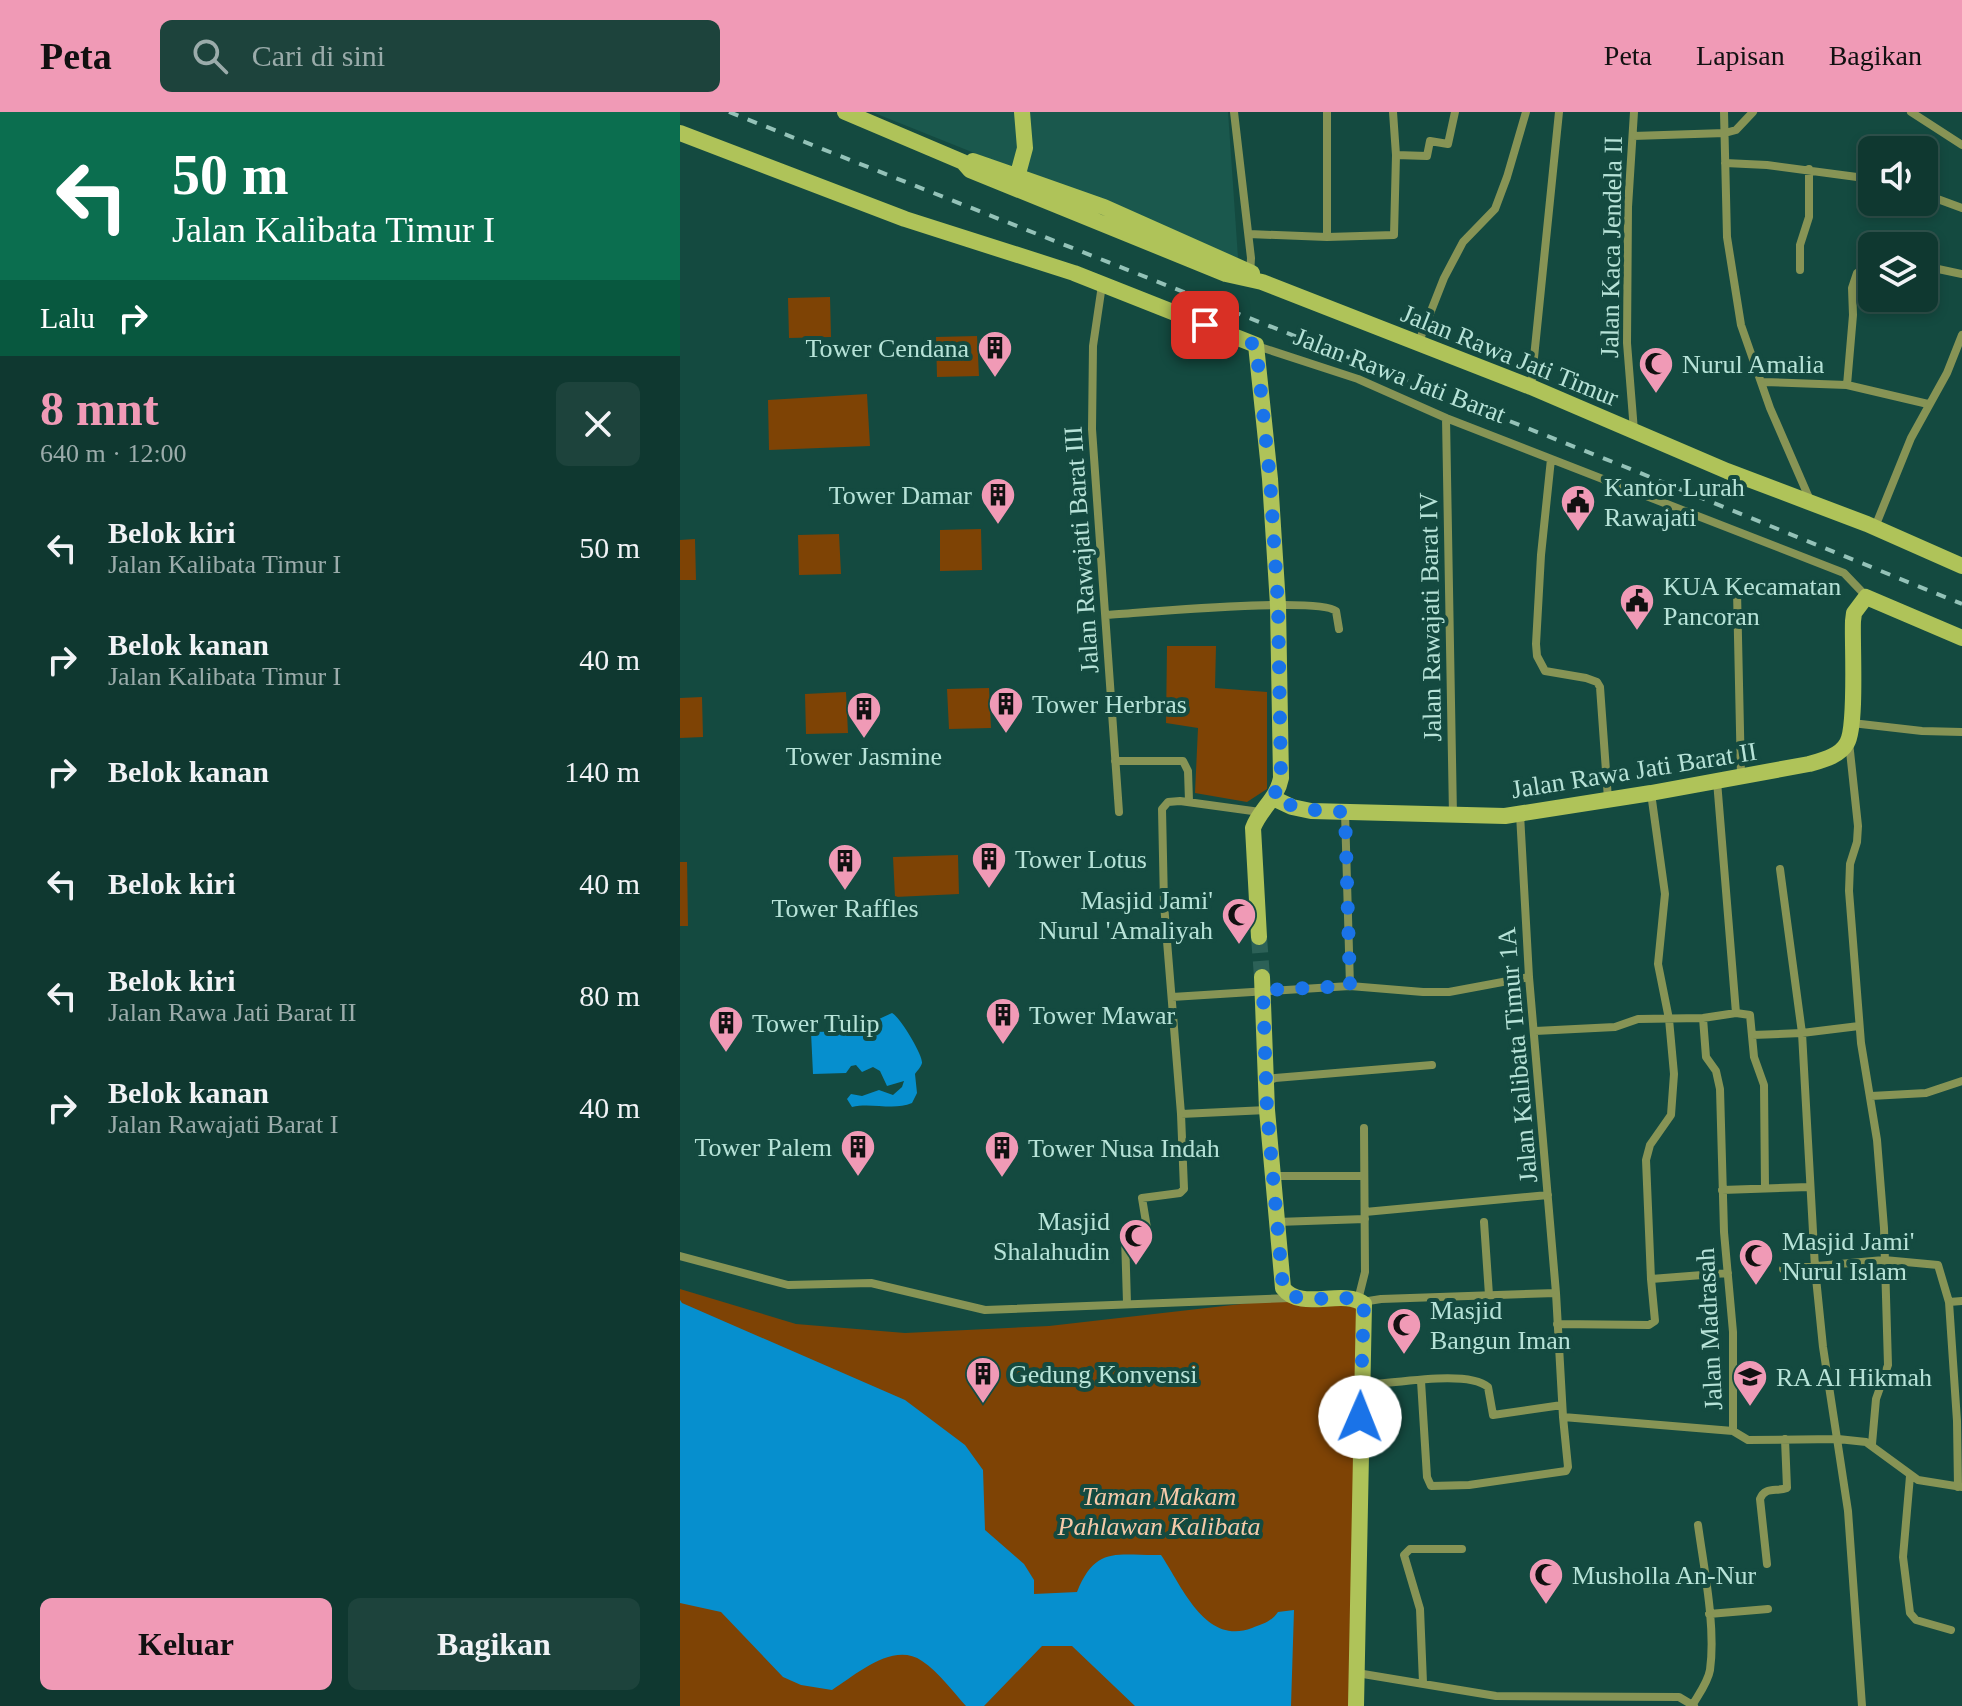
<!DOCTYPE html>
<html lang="id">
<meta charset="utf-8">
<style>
:root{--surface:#0f3830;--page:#1d433c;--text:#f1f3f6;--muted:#9bacab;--line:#2f524c;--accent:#f09ab6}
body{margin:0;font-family:"Times New Roman",serif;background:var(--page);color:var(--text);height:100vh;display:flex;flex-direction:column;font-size:30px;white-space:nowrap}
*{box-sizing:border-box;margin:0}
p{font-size:26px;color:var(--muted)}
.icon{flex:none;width:44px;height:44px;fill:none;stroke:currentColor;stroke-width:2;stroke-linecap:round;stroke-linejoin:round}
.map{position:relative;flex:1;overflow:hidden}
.details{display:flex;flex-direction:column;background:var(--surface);width:680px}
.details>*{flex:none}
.banner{background:#0b6e4f;color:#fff;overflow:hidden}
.controls{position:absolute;left:1178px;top:24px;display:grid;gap:16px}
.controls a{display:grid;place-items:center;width:80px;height:80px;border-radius:12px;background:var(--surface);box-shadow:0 4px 12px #0003,0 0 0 2px var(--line);font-size:40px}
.pin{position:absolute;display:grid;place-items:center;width:68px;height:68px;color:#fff;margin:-34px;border-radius:16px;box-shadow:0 4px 12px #0006}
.me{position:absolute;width:88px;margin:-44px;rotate:1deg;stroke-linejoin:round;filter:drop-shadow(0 0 6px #0008)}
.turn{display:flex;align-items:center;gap:28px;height:168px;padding:0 40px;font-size:36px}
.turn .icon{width:104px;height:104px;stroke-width:2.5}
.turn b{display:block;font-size:56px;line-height:68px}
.then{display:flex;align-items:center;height:76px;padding:0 40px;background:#0003;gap:16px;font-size:30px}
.round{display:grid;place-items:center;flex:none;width:84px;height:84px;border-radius:12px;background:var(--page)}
.headline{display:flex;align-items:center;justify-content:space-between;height:136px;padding:0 40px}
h1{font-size:48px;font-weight:700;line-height:60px;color:var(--accent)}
.button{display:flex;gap:16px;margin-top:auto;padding:16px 40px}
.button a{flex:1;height:92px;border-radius:12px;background:var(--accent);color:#111;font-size:32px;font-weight:700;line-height:92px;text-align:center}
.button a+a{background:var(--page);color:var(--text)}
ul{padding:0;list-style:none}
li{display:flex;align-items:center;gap:24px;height:112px;padding:0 40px}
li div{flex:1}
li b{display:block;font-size:30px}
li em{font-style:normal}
header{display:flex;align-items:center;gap:48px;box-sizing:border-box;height:112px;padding:0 40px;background:var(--accent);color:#111}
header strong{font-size:38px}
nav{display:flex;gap:44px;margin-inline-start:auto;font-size:28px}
.search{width:560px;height:72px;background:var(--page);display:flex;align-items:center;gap:20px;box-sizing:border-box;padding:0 28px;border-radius:12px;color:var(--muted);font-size:30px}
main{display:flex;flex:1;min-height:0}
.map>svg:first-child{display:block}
.built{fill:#1a584d}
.green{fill:#7e4305}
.water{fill:#068fce}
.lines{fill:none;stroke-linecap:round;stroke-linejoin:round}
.secondary-tunnel{stroke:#2c6157;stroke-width:16;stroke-dasharray:16 8;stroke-linecap:butt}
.street{stroke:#879455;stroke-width:8}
.secondary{stroke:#afc359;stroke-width:16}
.rail{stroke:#94c2b8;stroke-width:4;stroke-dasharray:10 10;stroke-linecap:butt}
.route{stroke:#1a73e8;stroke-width:14;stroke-dasharray:0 25.2}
.labels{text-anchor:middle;stroke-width:8;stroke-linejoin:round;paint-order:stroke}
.street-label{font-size:26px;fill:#b7e3d8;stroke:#144a40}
.poi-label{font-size:26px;fill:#b7e3d8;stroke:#144a40;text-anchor:start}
.park-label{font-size:26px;font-style:italic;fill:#f6caa9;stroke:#144a40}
</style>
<header>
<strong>Peta</strong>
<div class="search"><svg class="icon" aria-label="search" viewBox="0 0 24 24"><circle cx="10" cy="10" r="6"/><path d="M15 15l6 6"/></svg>Cari di sini</div>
<nav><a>Peta</a><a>Lapisan</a><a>Bagikan</a></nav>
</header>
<main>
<section class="details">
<div class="banner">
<div class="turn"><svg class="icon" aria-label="left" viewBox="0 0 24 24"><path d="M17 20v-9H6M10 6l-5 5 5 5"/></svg><div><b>50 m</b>Jalan Kalibata Timur I</div></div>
<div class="then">Lalu<svg class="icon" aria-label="right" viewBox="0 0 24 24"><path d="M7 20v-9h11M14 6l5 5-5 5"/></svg></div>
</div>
<div class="headline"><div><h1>8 mnt</h1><p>640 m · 12:00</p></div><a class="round"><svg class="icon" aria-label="close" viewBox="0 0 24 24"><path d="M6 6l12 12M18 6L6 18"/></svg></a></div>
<ul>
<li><svg class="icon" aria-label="left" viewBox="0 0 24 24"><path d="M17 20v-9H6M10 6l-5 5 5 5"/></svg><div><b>Belok kiri</b><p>Jalan Kalibata Timur I</p></div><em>50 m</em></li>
<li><svg class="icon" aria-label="right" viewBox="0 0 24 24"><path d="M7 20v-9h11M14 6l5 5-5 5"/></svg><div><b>Belok kanan</b><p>Jalan Kalibata Timur I</p></div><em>40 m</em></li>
<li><svg class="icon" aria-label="right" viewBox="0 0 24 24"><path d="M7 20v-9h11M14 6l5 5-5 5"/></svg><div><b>Belok kanan</b></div><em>140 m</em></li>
<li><svg class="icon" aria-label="left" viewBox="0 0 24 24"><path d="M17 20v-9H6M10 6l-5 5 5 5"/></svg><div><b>Belok kiri</b></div><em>40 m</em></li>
<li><svg class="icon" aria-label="left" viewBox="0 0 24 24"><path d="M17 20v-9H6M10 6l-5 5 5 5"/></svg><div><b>Belok kiri</b><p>Jalan Rawa Jati Barat II</p></div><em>80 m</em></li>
<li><svg class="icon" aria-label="right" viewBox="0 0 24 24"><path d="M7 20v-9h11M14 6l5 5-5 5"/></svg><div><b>Belok kanan</b><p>Jalan Rawajati Barat I</p></div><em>40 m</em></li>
</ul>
<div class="button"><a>Keluar</a><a>Bagikan</a></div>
</section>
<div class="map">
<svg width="1282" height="1594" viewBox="0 0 1282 1594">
<rect width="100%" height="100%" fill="#144a40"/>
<path class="built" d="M 192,0 L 548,0 L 558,146 L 549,143 Z"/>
<path class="green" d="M 150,185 L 151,225 L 109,226 L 108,186 Z
M 297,224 L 299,264 L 257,265 L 256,225 Z
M 187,282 L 190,334 L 89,338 L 88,288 Z
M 301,417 L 302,458 L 260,459 L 260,418 Z
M 159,422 L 161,462 L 119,463 L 118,423 Z
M 15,427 L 16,468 L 0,468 L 0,428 Z
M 487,534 L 536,534 L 535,576 L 587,580 L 587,677 L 567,690 L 515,681 L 518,616 L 486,611 Z
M 309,576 L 311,616 L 269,617 L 267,577 Z
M 166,580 L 168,621 L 126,622 L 125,582 Z
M 22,585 L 23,625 L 0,626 L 0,586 Z
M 278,743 L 279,782 L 215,785 L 213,745 Z
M 0,750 L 7,750 L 8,814 L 0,814 Z
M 0,1177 L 116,1212 L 225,1221 L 369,1214 L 614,1186 L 678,1188 L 674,1594 L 0,1594 Z"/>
<path class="water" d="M 212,901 C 220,905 243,943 242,951 C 241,955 237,959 235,962 L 237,981 L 232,991 C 213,999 191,990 172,995 L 167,987 L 171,982 L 182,984 L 199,978 L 213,983 L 222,975 L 224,969 L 207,974 L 200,959 L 193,955 L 182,960 L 176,953 L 171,954 L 166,961 L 133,962 L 131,920 L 195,919 L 199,907 Z
M 0,1188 L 2,1191 L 225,1288 L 285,1333 L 303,1358 L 305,1418 L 344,1452 L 354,1468 L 354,1482 L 397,1480 C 416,1433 437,1444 481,1443 C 502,1474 525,1534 572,1516 C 583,1512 591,1510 598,1500 L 614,1498 L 611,1594 L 455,1594 L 392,1534 L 362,1534 L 304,1594 L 286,1594 C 273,1580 259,1560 242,1549 C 213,1529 176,1563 152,1578 L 121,1573 L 103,1565 L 41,1500 L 0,1491 Z"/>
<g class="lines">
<path class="secondary-tunnel" d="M 579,825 L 582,865"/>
<path class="street" d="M 554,0 L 571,146 L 570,162
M 954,0 L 948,95 L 947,231 L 954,319
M 1044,0 L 1047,125 L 1061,213 L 1090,296 L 1130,388
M 1231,0 L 1282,33
M 953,24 L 1045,21 L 1056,18 L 1073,0
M 716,43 L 747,44 L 750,29 L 768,32 L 775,0
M 1045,51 L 1087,53 L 1192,67
M 1244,82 L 1282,96
M 569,122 L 647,125 L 647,0
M 647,125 L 714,123 L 716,43 L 713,0
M 1244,154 L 1282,162
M 1120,158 L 1120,133 L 1129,105 L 1129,57
M 422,173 L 413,234 L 412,317 L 439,700
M 738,232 L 764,166 L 783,130 L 815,97 L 827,65 L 846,0
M 577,234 L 678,267 L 766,306 L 1164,461 L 1186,484
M 1083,270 L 1167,273 L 1248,292
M 1167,273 L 1173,203 L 1172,176 L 1177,161 L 1192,149
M 851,275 L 879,0
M 766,306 L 773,704
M 871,347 L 861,443 L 856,532 L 857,544 L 865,559 L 906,566 L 917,570 L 920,575 L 928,687
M 1195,415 L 1231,326 L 1267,261 L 1282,223
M 1057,479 L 1061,664
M 426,503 C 460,501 638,484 656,499 L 659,517
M 1172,611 L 1242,619 L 1282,620
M 1169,630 L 1178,714 L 1177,730 L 1170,752 L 1169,779 L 1181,931 L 1197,1028 L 1204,1116 L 1208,1253 L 1196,1287 L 1192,1332
M 435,649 L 503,649 L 508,659 L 509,689
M 1037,669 L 1056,901
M 665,700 L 670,874
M 840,702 L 849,865 L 876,1181 L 883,1305 L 1053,1319
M 1100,757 L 1122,921 L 1135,1156 L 1143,1235 L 1168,1399 L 1182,1594
M 492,885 L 670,874 L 743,880 L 769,880 L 849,865
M 1023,906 L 1026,945 L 1036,959 L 1040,977 L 1044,1120 L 1053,1220 L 1053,1319 L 1068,1328 L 1158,1327 L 1186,1330 L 1238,1368 L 1282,1375
M 855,919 L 935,915 L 958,907 L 1023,906 L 1056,901 L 1070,903 L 1074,945 L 1084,973 L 1085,1076
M 1072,923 L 1122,921 L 1179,914
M 586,970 L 595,966 L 752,953
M 1191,984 L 1246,981 L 1282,969
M 501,1002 L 587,998
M 593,1064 L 684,1064
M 1042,1078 L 1129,1075
M 685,1100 L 868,1083
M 597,1110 L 685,1107
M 804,1110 L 809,1183
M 0,1144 L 108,1173 L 191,1171 L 305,1198 L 610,1186
M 1103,1157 L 1204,1148 L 1258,1153 L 1269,1190 L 1277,1309 L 1278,1375
M 971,1167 L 1048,1161
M 678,1188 L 685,1160 L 684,1016
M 682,1190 L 701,1187 L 876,1181
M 1269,1190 L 1282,1189
M 447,1191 L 445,1124 L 468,1122 L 462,1086 L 500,1081 L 504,1077 L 501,1002 L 484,792 L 482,697 L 488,690 L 500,689 L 580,700
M 877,1212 L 969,1213 L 975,1209 L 971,1167 L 966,1048 L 970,1033 L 991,1003 L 994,962 L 989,907 L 978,852 L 985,782 L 971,681
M 741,1269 L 747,1365 L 751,1374 L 789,1373 L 886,1359 L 888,1355 L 883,1305
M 683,1273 C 713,1272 787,1257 808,1275 L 813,1303 L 882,1293
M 1230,1364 L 1223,1445 L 1230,1501 L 1236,1508 L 1271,1518
M 1087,1452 L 1080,1387 C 1085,1374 1096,1380 1107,1376 L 1105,1327
M 1029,1502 L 1088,1497
M 677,1561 L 816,1584 L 999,1585 L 1014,1594
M 743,1571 L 740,1497 L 724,1443 L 730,1437 L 782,1437
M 1013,1592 C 1019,1582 1028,1570 1030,1558 C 1036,1515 1024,1457 1018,1413"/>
<path class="secondary" d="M 165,0 L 283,50 L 290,58 L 546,162 L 582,170 L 851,275 L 1047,359 L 1187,412 L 1282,454
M 0,21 L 225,107 L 394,161 L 576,233 L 590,367 L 598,493 L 601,666 C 597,687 580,697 573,716 L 579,825
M 293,49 L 424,95 L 572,161
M 335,73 L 345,36 L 342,0
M 593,686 L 612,695 L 631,699 L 825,704 L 971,681 L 1129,652 C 1143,648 1160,644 1167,631 C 1177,614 1172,532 1173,509 L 1174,501 L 1186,485 L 1282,526
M 582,865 L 587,998 L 603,1176 C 621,1200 662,1176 684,1192 L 676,1594"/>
<path class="rail" d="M 49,0 L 943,354 L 1282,492"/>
</g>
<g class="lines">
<path class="route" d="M 525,213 L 576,233 L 590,367 L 598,493 L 601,666 L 593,686 L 620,697 L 665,700 L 670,874 L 587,878 L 583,880 L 587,998 L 603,1176 C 621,1199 662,1176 684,1192 L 680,1305"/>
</g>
<defs>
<symbol id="building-pin" viewBox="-11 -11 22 30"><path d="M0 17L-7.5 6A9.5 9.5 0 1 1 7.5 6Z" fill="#f09ab6" stroke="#144a40"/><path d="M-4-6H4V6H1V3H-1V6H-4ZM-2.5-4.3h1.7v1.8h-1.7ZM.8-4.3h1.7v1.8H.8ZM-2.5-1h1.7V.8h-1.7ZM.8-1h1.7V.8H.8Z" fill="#111"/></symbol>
<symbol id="mosque-pin" viewBox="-11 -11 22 30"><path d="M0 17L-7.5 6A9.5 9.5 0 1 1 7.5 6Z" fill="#f09ab6" stroke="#144a40"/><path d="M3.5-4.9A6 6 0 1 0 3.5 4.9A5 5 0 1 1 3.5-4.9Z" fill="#111"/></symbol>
<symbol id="civic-pin" viewBox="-11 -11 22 30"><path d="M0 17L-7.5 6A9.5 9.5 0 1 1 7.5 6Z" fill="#f09ab6" stroke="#144a40"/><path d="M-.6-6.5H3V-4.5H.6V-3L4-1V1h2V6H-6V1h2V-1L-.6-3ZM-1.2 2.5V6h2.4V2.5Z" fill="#111"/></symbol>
<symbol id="school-pin" viewBox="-11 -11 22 30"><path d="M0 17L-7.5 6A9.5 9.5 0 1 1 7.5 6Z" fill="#f09ab6" stroke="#144a40"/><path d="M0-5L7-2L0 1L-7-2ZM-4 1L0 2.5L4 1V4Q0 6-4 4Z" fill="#111"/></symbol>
</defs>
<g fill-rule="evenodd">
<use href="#building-pin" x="295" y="216" width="40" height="54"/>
<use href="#mosque-pin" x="956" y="232" width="40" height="54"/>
<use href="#building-pin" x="298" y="363" width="40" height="54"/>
<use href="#civic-pin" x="878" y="370" width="40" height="54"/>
<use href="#civic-pin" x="937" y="469" width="40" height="54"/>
<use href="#building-pin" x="306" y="572" width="40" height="54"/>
<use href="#building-pin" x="164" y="577" width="40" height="54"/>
<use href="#building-pin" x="289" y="727" width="40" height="54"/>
<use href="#building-pin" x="145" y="729" width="40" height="54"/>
<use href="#mosque-pin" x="539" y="783" width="40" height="54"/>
<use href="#building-pin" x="303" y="883" width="40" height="54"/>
<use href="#building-pin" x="26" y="891" width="40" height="54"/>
<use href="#building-pin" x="158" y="1015" width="40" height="54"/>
<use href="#building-pin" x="302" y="1016" width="40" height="54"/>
<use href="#mosque-pin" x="436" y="1104" width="40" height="54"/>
<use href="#mosque-pin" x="1056" y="1124" width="40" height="54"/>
<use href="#mosque-pin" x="704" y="1193" width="40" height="54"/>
<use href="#building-pin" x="283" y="1242" width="40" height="54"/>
<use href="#school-pin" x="1050" y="1245" width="40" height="54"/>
<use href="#mosque-pin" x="846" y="1443" width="40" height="54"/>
</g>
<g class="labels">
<g class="street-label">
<text transform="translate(931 135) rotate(-89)" y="9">Jalan Kaca Jendela II</text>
<text transform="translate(830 243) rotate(22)" y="9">Jalan Rawa Jati Timur</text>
<text transform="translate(720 263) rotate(21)" y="9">Jalan Rawa Jati Barat</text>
<text transform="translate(401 438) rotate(-94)" y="9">Jalan Rawajati Barat III</text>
<text transform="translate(750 505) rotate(-91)" y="9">Jalan Rawajati Barat IV</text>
<text transform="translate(954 658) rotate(-9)" y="9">Jalan Rawa Jati Barat II</text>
<text transform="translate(837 943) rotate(-95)" y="9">Jalan Kalibata Timur 1A</text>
<text transform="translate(1029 1217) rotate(-93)" y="9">Jalan Madrasah</text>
</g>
<g class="poi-label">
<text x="289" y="245" text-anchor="end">Tower Cendana</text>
<text x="1002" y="261">Nurul Amalia</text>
<text x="924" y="384">Kantor Lurah<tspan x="924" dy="30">Rawajati</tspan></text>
<text x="292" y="392" text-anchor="end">Tower Damar</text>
<text x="983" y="483">KUA Kecamatan<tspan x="983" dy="30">Pancoran</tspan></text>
<text x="352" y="601">Tower Herbras</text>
<text x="184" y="653" text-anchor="middle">Tower Jasmine</text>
<text x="335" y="756">Tower Lotus</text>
<text x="533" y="797" text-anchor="end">Masjid Jami'<tspan x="533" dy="30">Nurul 'Amaliyah</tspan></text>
<text x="165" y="805" text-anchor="middle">Tower Raffles</text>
<text x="349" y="912">Tower Mawar</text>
<text x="72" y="920">Tower Tulip</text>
<text x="152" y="1044" text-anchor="end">Tower Palem</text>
<text x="348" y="1045">Tower Nusa Indah</text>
<text x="430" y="1118" text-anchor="end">Masjid<tspan x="430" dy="30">Shalahudin</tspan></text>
<text x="1102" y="1138">Masjid Jami'<tspan x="1102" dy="30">Nurul Islam</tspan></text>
<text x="750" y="1207">Masjid<tspan x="750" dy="30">Bangun Iman</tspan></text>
<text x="329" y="1271">Gedung Konvensi</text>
<text x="1096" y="1274">RA Al Hikmah</text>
<text x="892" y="1472">Musholla An-Nur</text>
</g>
<g class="park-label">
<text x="479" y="1393">Taman Makam<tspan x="479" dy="30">Pahlawan Kalibata</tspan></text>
</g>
</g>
</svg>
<div class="controls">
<a><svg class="icon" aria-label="sound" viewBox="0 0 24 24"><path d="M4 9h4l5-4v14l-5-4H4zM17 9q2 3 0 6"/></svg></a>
<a><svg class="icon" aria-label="layers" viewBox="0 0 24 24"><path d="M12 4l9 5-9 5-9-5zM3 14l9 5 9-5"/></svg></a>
</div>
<div class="pin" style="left:525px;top:213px;background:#d93025"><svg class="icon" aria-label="arrive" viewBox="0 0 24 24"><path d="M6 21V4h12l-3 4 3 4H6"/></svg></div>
<svg class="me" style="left:680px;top:1305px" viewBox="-20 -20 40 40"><circle r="19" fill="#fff"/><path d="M0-13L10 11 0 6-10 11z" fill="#1a73e8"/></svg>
</div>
</main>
